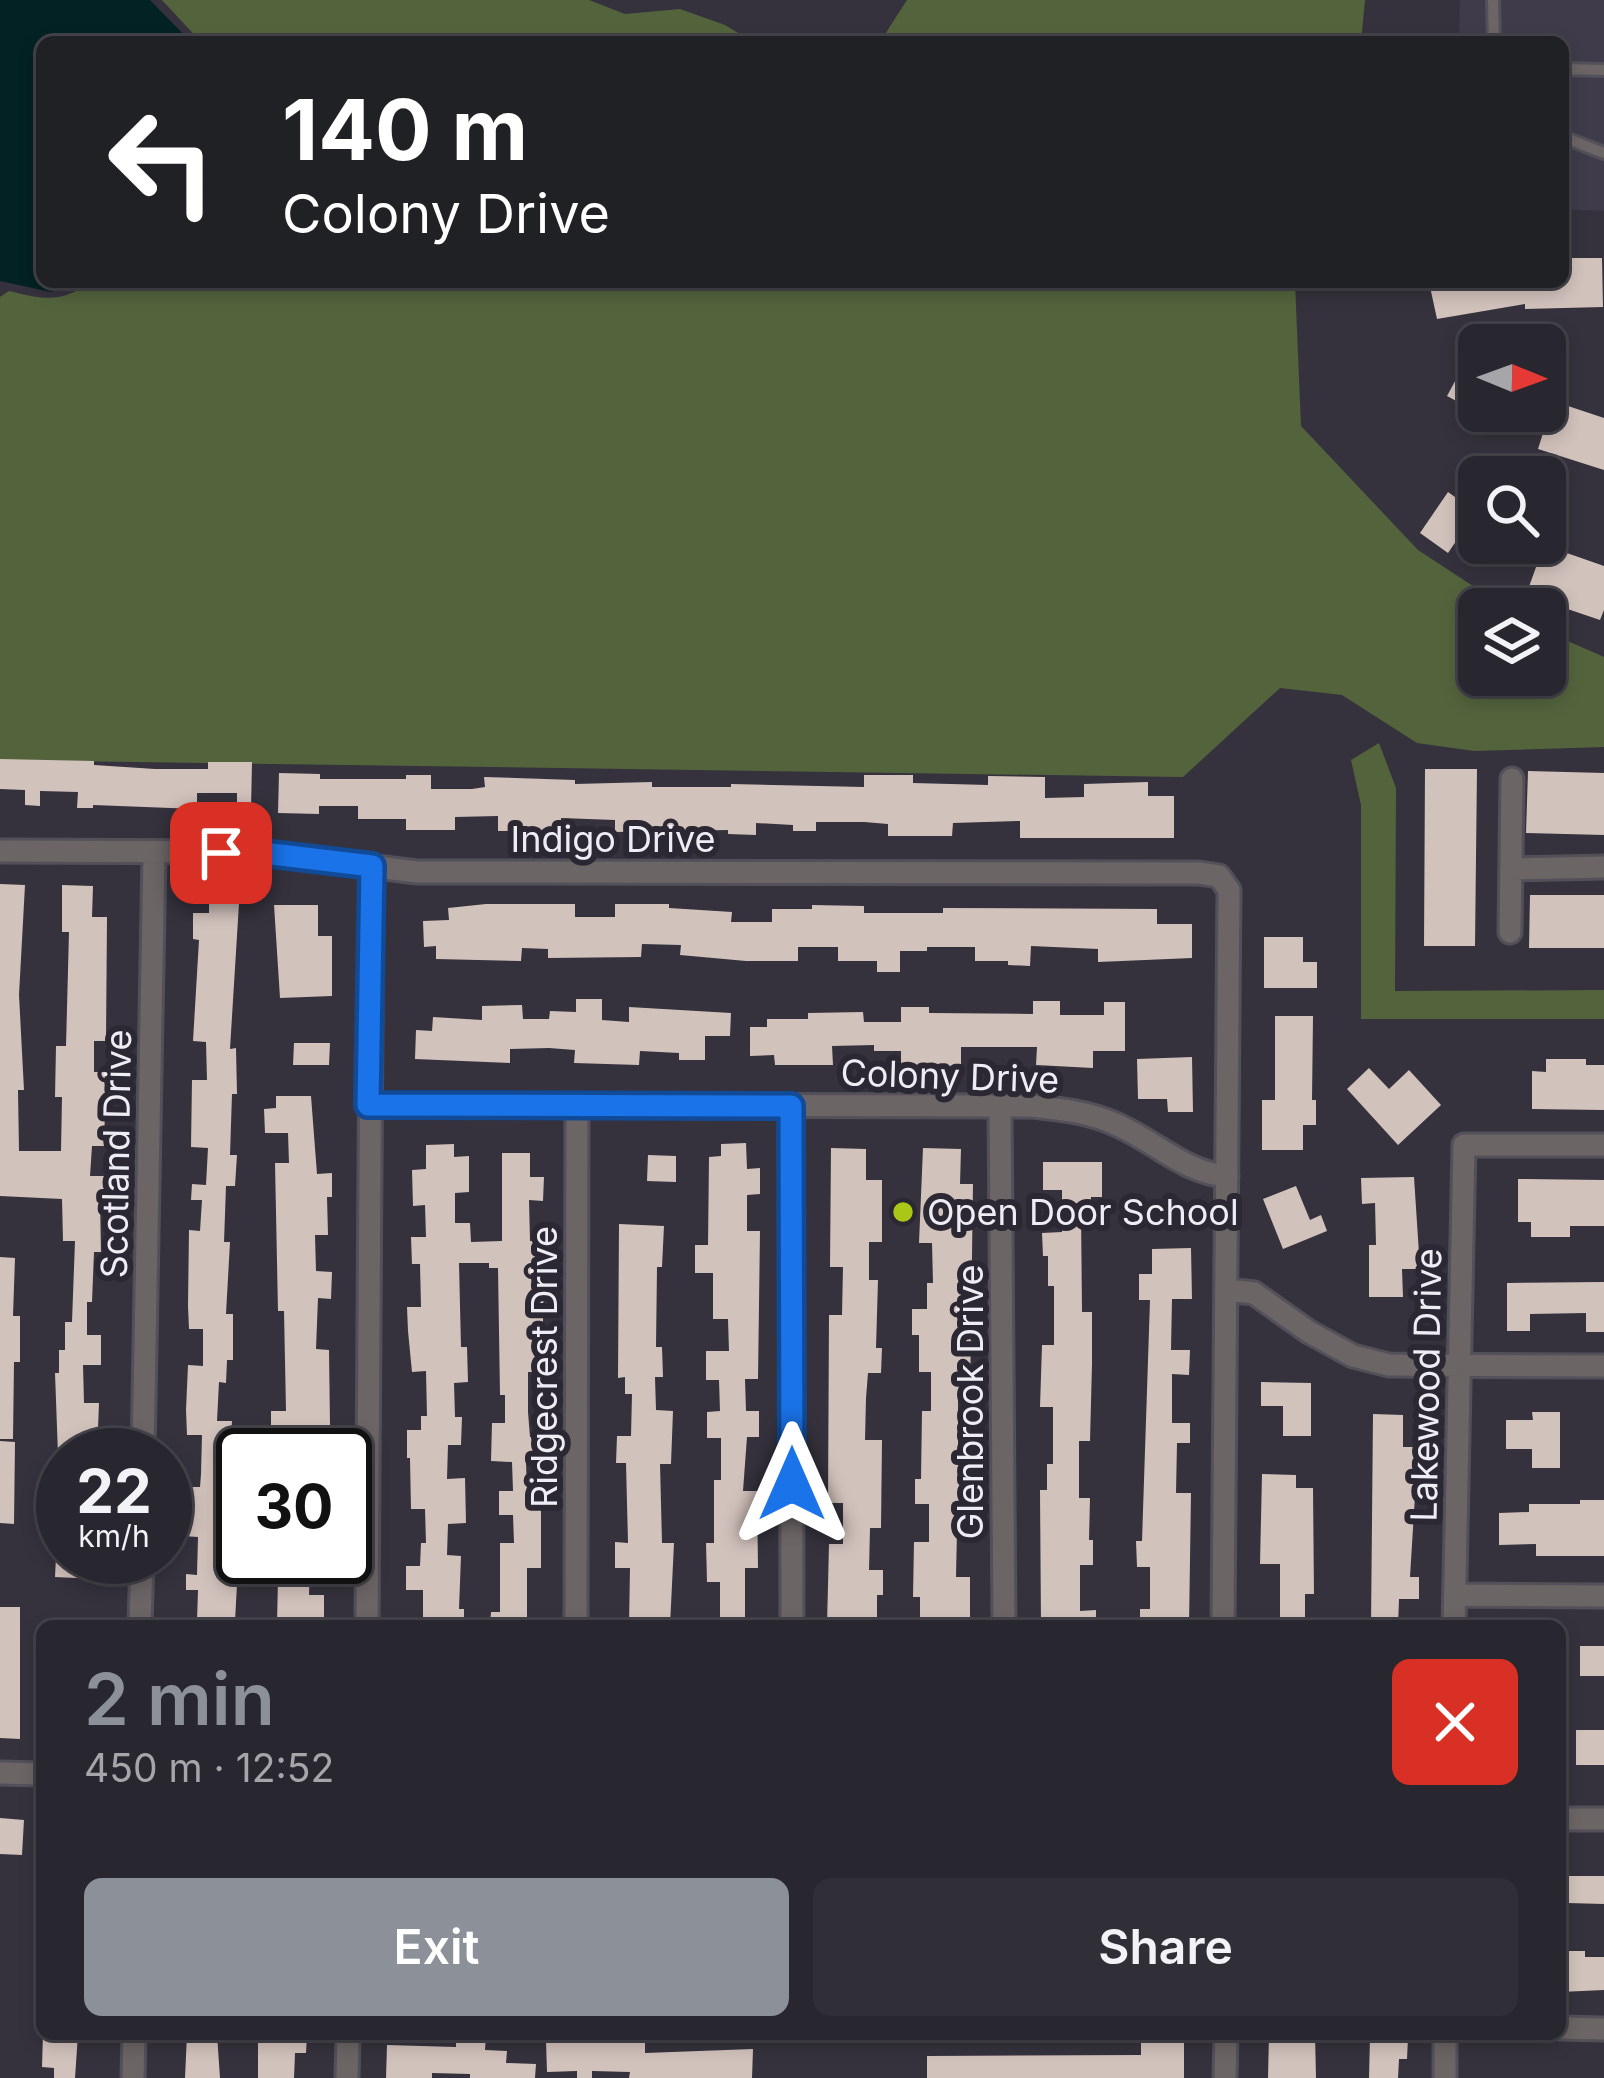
<!DOCTYPE html>
<meta charset="utf-8">
<style>
:root{--surface:#28262e;--page:#302e36;--text:#f1f3f6;--muted:#a5a5aa;--line:#44434a;--accent:#8c9099}
body{margin:0;font-family:Inter,sans-serif;background:var(--page);color:var(--text);height:100vh;display:flex;flex-direction:column;font-size:45px;white-space:nowrap}
*{box-sizing:border-box;margin:0}
p{font-size:39px;color:var(--muted)}
.icon{flex:none;width:66px;height:66px;fill:none;stroke:currentColor;stroke-width:2;stroke-linecap:round;stroke-linejoin:round}
.map{position:relative;flex:1;overflow:hidden}
.details{position:absolute;left:36px;top:1620px;width:1530px;height:420px;display:flex;flex-direction:column;background:var(--surface);border-radius:18px;box-shadow:0 6px 18px #0003,0 0 0 3px var(--line)}
.details>*{flex:none}
.hud{position:absolute;left:36px;top:36px;width:1533px;height:252px;border-radius:18px;box-shadow:0 6px 18px #0003,0 0 0 3px var(--line);background:#202124;color:#fff;overflow:hidden}
.needle{width:78px;rotate:91deg}
.buttons{position:absolute;left:1458px;top:324px;display:grid;gap:24px}
.buttons a{display:grid;place-items:center;width:108px;height:108px;border-radius:18px;background:var(--surface);box-shadow:0 6px 18px #0003,0 0 0 3px var(--line);font-size:60px}
.speed{position:absolute;left:36px;top:1428px;display:flex;gap:24px;font-size:60px;font-weight:700;text-align:center}
.speed>*{display:grid;place-content:center;width:156px;height:156px;border-radius:50%;background:var(--surface);box-shadow:0 6px 18px #0003,0 0 0 3px var(--line);line-height:1}
.speed small{font-size:30px;font-weight:400}
.speed .limit{border:6px solid #111;border-radius:18px;background:#fff;color:#111}
.pin{position:absolute;display:grid;place-items:center;width:102px;height:102px;color:#fff;margin:-51px;border-radius:24px;box-shadow:0 6px 18px #0006}
.me{position:absolute;width:132px;margin:-66px;rotate:0deg;stroke-linejoin:round;filter:drop-shadow(0 0 9px #0008)}
.turn{display:flex;align-items:center;gap:42px;height:252px;padding:0 48px;font-size:54px}
.turn .icon{width:156px;height:156px;stroke-width:2.5}
.turn b{display:block;font-size:84px;line-height:102px}
.round{display:grid;place-items:center;flex:none;width:126px;height:126px;border-radius:18px;background:var(--page)}
.summary{display:flex;align-items:center;justify-content:space-between;height:204px;padding:0 48px}
h1{font-size:72px;font-weight:600;line-height:90px;color:var(--accent)}
.action{display:flex;gap:24px;margin-top:auto;padding:24px 48px}
.action a{flex:1;height:138px;border-radius:18px;background:var(--accent);color:#fff;font-size:48px;font-weight:600;line-height:138px;text-align:center}
.action a+a{background:var(--page);color:var(--text)}
.map>svg:first-child{display:block}
.built{fill:#403b4b}
.green{fill:#53643d}
.water{fill:#032223}
.building{fill:#d2c2bc}
.lines{fill:none;stroke-linecap:round;stroke-linejoin:round}
.service-casing{stroke:#53505a;stroke-width:16}
.minor-casing{stroke:#53505a;stroke-width:27}
.service{stroke:#6c6566;stroke-width:10}
.minor{stroke:#6c6566;stroke-width:21}
.route-casing{stroke:#114b97;stroke-width:30}
.route{stroke:#1a73e8;stroke-width:21}
.poi-dot{fill:#aac717;stroke:#2b2833;stroke-width:4.5}
.labels{text-anchor:middle;stroke-width:12;stroke-linejoin:round;paint-order:stroke}
.street-label{font-size:36px;fill:#efedf4;stroke:#2b2833}
.poi-label{font-size:36px;fill:#efedf4;stroke:#2b2833;text-anchor:start}
</style>
<div class="map">
<svg width="1604" height="2078" viewBox="0 0 1604 2078">
<rect width="100%" height="100%" fill="#35323d"/>
<path class="built" d="M 1460,0 L 1604,0 L 1604,211 L 1563,209 L 1563,42 L 1459,42 Z"/>
<path class="green" d="M 162,0 L 589,0 L 625,14 L 680,9 L 725,25 L 753,42 L 201,42 Z
M 907,0 L 1365,0 L 1361,42 L 880,42 Z
M 90,282 L 1295,282 L 1301,426 L 1418,550 L 1508,609 L 1479,609 L 1479,675 L 1545,675 L 1545,631 L 1604,657 L 1604,747 L 1474,751 L 1417,743 L 1342,695 L 1280,688 L 1183,777 L 0,760 L 0,297 L 9,291 C 42,299 61,304 90,282 Z
M 1379,743 L 1396,788 L 1395,991 L 1604,990 L 1604,1019 L 1361,1019 L 1361,805 L 1351,760 Z"/>
<path class="water" d="M 0,0 L 150,0 L 191,42 L 42,42 L 42,282 L 76,282 L 51,292 L 0,281 Z"/>
<path class="building" d="M 1563,258 L 1602,258 L 1603,307 L 1525,309 L 1525,304 L 1437,319 L 1429,282 L 1563,282 Z
M 1479,337 L 1479,411 L 1528,411 L 1516,433 L 1447,396 Z
M 1553,401 L 1604,418 L 1604,470 L 1538,449 Z
M 1448,492 L 1476,512 L 1448,553 L 1420,533 Z
M 1544,545 L 1604,566 L 1604,610 L 1600,620 L 1526,595 Z
M 0,759 L 94,761 L 94,765 L 155,769 L 208,769 L 208,762 L 252,762 L 251,809 L 237,809 L 237,793 L 197,793 L 197,809 L 93,805 L 93,808 L 77,808 L 78,792 L 40,791 L 40,806 L 25,805 L 25,790 L 0,789 Z
M 1425,769 L 1477,769 L 1475,946 L 1424,946 Z
M 1528,771 L 1604,773 L 1604,835 L 1526,833 Z
M 279,773 L 320,774 L 320,779 L 406,779 L 406,775 L 431,775 L 431,789 L 472,789 L 485,787 L 484,777 L 575,780 L 575,784 L 652,782 L 652,787 L 731,787 L 731,784 L 864,787 L 864,775 L 913,775 L 913,783 L 988,785 L 988,776 L 1045,777 L 1045,798 L 1084,797 L 1084,784 L 1148,782 L 1148,796 L 1174,796 L 1174,838 L 1020,838 L 1020,821 L 953,823 L 952,836 L 888,836 L 888,824 L 864,822 L 816,822 L 816,831 L 793,831 L 793,825 L 756,823 L 756,835 L 728,834 L 728,830 L 615,832 L 615,820 L 561,818 L 561,831 L 498,831 L 498,816 L 455,817 L 455,830 L 406,830 L 406,819 L 358,819 L 358,806 L 319,806 L 319,814 L 278,813 Z
M 0,884 L 25,885 L 19,995 L 24,1090 L 18,1090 L 19,1151 L 61,1151 L 62,1097 L 55,1097 L 56,1046 L 66,1046 L 69,932 L 62,932 L 62,885 L 93,886 L 92,917 L 107,917 L 106,1041 L 94,1041 L 94,1072 L 106,1072 L 104,1146 L 92,1146 L 90,1176 L 105,1176 L 104,1200 L 100,1200 L 101,1252 L 94,1252 L 92,1302 L 87,1302 L 87,1335 L 101,1335 L 101,1365 L 83,1365 L 84,1403 L 99,1403 L 97,1455 L 58,1455 L 55,1373 L 59,1373 L 59,1350 L 65,1350 L 65,1322 L 72,1322 L 75,1241 L 63,1241 L 62,1199 L 0,1196 Z
M 209,886 L 240,887 L 230,1049 L 236,1048 L 237,1094 L 232,1094 L 230,1155 L 237,1155 L 235,1186 L 226,1186 L 224,1242 L 230,1242 L 226,1314 L 233,1314 L 233,1360 L 227,1360 L 226,1383 L 219,1382 L 217,1421 L 232,1421 L 225,1522 L 229,1522 L 228,1528 L 240,1529 L 235,1621 L 197,1621 L 198,1590 L 186,1590 L 186,1574 L 197,1575 L 198,1537 L 183,1536 L 186,1487 L 200,1487 L 201,1474 L 202,1435 L 187,1435 L 186,1410 L 188,1365 L 203,1366 L 203,1329 L 189,1329 L 188,1306 L 189,1230 L 200,1231 L 202,1200 L 191,1200 L 192,1184 L 206,1185 L 208,1148 L 191,1147 L 192,1080 L 207,1080 L 206,1042 L 193,1041 L 199,940 L 193,939 L 193,913 L 209,913 Z
M 1530,895 L 1604,895 L 1604,948 L 1529,948 Z
M 486,904 L 575,904 L 575,917 L 615,917 L 615,904 L 669,904 L 669,908 L 732,912 L 731,922 L 772,922 L 772,909 L 812,909 L 812,905 L 864,906 L 864,913 L 943,913 L 943,908 L 1157,909 L 1157,924 L 1192,924 L 1192,958 L 1098,962 L 1098,949 L 1031,946 L 1030,966 L 1008,965 L 1008,961 L 975,961 L 975,947 L 927,947 L 927,951 L 900,951 L 900,972 L 877,972 L 877,961 L 838,961 L 838,947 L 798,947 L 798,961 L 746,961 L 680,955 L 681,945 L 642,944 L 641,957 L 548,958 L 548,949 L 522,948 L 521,961 L 436,959 L 436,946 L 424,947 L 423,921 L 449,920 L 448,908 Z
M 274,905 L 318,905 L 318,936 L 332,936 L 332,996 L 280,998 Z
M 1264,937 L 1303,937 L 1303,962 L 1317,962 L 1317,988 L 1264,988 Z
M 576,999 L 602,999 L 602,1020 L 629,1022 L 629,1007 L 731,1013 L 730,1036 L 705,1036 L 705,1060 L 679,1060 L 679,1053 L 640,1051 L 639,1065 L 574,1063 L 575,1050 L 549,1048 L 510,1049 L 510,1063 L 415,1059 L 416,1030 L 432,1031 L 433,1017 L 482,1020 L 482,1006 L 522,1005 L 523,1019 L 549,1019 L 550,1011 L 576,1012 Z
M 1033,1001 L 1060,1001 L 1060,1015 L 1104,1015 L 1104,1002 L 1125,1002 L 1125,1051 L 1093,1051 L 1093,1068 L 1036,1065 L 1037,1047 L 961,1047 L 961,1066 L 901,1065 L 901,1051 L 874,1051 L 874,1045 L 832,1046 L 833,1065 L 775,1065 L 774,1055 L 750,1056 L 750,1027 L 767,1027 L 767,1019 L 808,1019 L 808,1013 L 863,1012 L 864,1022 L 901,1022 L 901,1007 L 929,1007 L 929,1013 L 1033,1014 Z
M 1275,1016 L 1313,1016 L 1312,1100 L 1316,1100 L 1316,1125 L 1303,1125 L 1303,1150 L 1262,1150 L 1262,1100 L 1275,1100 Z
M 294,1043 L 330,1043 L 329,1065 L 293,1065 Z
M 1192,1057 L 1193,1112 L 1168,1112 L 1167,1099 L 1138,1099 L 1137,1059 Z
M 1546,1059 L 1586,1059 L 1586,1065 L 1604,1065 L 1604,1110 L 1532,1109 L 1532,1071 L 1546,1072 Z
M 1369,1068 L 1389,1089 L 1409,1070 L 1441,1105 L 1398,1145 L 1347,1089 Z
M 276,1096 L 311,1096 L 317,1174 L 332,1173 L 332,1197 L 327,1197 L 328,1235 L 315,1235 L 316,1271 L 332,1272 L 331,1299 L 318,1298 L 316,1349 L 329,1350 L 330,1425 L 315,1426 L 316,1441 L 307,1441 L 308,1455 L 286,1455 L 286,1426 L 271,1426 L 271,1411 L 286,1411 L 284,1311 L 278,1311 L 275,1163 L 289,1163 L 288,1133 L 265,1133 L 264,1109 L 276,1108 Z
M 746,1143 L 747,1169 L 760,1168 L 760,1194 L 747,1195 L 747,1231 L 760,1231 L 758,1379 L 745,1379 L 746,1411 L 759,1411 L 759,1437 L 747,1437 L 743,1491 L 757,1491 L 758,1568 L 745,1568 L 745,1626 L 720,1626 L 720,1582 L 707,1582 L 706,1543 L 714,1543 L 714,1480 L 721,1480 L 721,1438 L 707,1438 L 707,1412 L 720,1411 L 719,1380 L 706,1380 L 706,1351 L 729,1351 L 728,1319 L 713,1319 L 713,1273 L 695,1273 L 695,1245 L 708,1245 L 709,1157 L 721,1156 L 721,1144 Z
M 454,1144 L 454,1157 L 469,1156 L 469,1192 L 455,1193 L 455,1223 L 470,1223 L 471,1242 L 502,1241 L 502,1153 L 530,1153 L 530,1177 L 544,1177 L 543,1201 L 529,1200 L 530,1241 L 543,1241 L 544,1267 L 542,1372 L 528,1372 L 528,1412 L 530,1437 L 542,1437 L 542,1462 L 526,1462 L 527,1491 L 541,1490 L 541,1568 L 527,1568 L 527,1626 L 490,1626 L 491,1612 L 500,1612 L 500,1543 L 514,1543 L 513,1515 L 499,1515 L 499,1491 L 513,1491 L 512,1462 L 491,1461 L 492,1423 L 505,1423 L 505,1395 L 500,1395 L 498,1268 L 489,1268 L 489,1263 L 459,1263 L 461,1347 L 467,1347 L 468,1382 L 454,1383 L 455,1417 L 462,1417 L 461,1445 L 448,1445 L 447,1479 L 465,1478 L 466,1523 L 448,1524 L 447,1555 L 461,1556 L 459,1609 L 464,1609 L 464,1626 L 423,1626 L 423,1590 L 406,1590 L 406,1566 L 420,1566 L 421,1543 L 426,1543 L 425,1509 L 411,1509 L 410,1458 L 407,1458 L 407,1430 L 421,1430 L 421,1416 L 427,1416 L 426,1371 L 412,1372 L 408,1331 L 407,1307 L 421,1307 L 420,1264 L 412,1264 L 411,1237 L 426,1237 L 425,1205 L 413,1206 L 412,1170 L 426,1169 L 426,1145 Z
M 831,1148 L 866,1149 L 866,1180 L 882,1180 L 882,1242 L 869,1242 L 869,1280 L 878,1280 L 876,1348 L 882,1348 L 881,1373 L 868,1373 L 866,1398 L 865,1440 L 882,1440 L 881,1528 L 870,1528 L 869,1570 L 883,1570 L 883,1595 L 877,1595 L 877,1626 L 827,1626 L 829,1544 L 843,1544 L 843,1503 L 828,1503 L 829,1315 L 842,1315 L 843,1267 L 830,1267 Z
M 923,1148 L 961,1149 L 960,1184 L 973,1184 L 970,1398 L 958,1398 L 958,1447 L 970,1447 L 969,1530 L 957,1530 L 956,1577 L 970,1577 L 970,1626 L 920,1626 L 920,1597 L 913,1597 L 914,1542 L 929,1542 L 929,1504 L 915,1504 L 915,1479 L 921,1479 L 922,1411 L 931,1411 L 931,1372 L 919,1372 L 919,1335 L 912,1335 L 912,1309 L 927,1309 L 927,1283 L 933,1283 L 932,1243 L 919,1243 Z
M 648,1155 L 676,1156 L 676,1182 L 647,1181 Z
M 1043,1162 L 1102,1162 L 1102,1197 L 1091,1197 L 1091,1212 L 1081,1212 L 1082,1312 L 1092,1312 L 1092,1364 L 1090,1441 L 1079,1441 L 1079,1498 L 1090,1498 L 1089,1540 L 1093,1540 L 1093,1565 L 1080,1565 L 1080,1611 L 1096,1610 L 1096,1626 L 1041,1626 L 1040,1490 L 1047,1490 L 1047,1464 L 1053,1464 L 1053,1407 L 1040,1407 L 1042,1345 L 1054,1345 L 1054,1286 L 1048,1286 L 1048,1256 L 1043,1256 L 1042,1233 L 1062,1232 L 1062,1190 L 1043,1190 Z
M 1414,1177 L 1420,1269 L 1402,1269 L 1403,1297 L 1369,1297 L 1369,1245 L 1376,1245 L 1375,1203 L 1362,1204 L 1361,1178 Z
M 1518,1179 L 1604,1180 L 1604,1226 L 1570,1226 L 1570,1237 L 1531,1237 L 1531,1222 L 1518,1222 Z
M 1296,1186 L 1310,1220 L 1321,1215 L 1327,1231 L 1283,1249 L 1263,1199 Z
M 619,1224 L 664,1226 L 662,1267 L 657,1267 L 656,1347 L 662,1347 L 663,1377 L 655,1377 L 656,1410 L 673,1411 L 671,1464 L 660,1464 L 662,1543 L 674,1543 L 670,1626 L 629,1626 L 630,1568 L 615,1568 L 615,1542 L 628,1543 L 626,1463 L 616,1463 L 617,1436 L 631,1436 L 632,1394 L 625,1394 L 625,1377 L 618,1378 Z
M 1191,1248 L 1192,1299 L 1172,1299 L 1171,1350 L 1190,1350 L 1189,1375 L 1172,1374 L 1172,1423 L 1190,1423 L 1190,1443 L 1177,1443 L 1176,1493 L 1191,1493 L 1189,1626 L 1140,1626 L 1140,1609 L 1150,1609 L 1150,1567 L 1137,1567 L 1136,1541 L 1142,1541 L 1150,1300 L 1139,1300 L 1139,1274 L 1152,1274 L 1152,1249 Z
M 0,1257 L 15,1258 L 13,1316 L 20,1316 L 20,1362 L 14,1362 L 13,1439 L 0,1439 Z
M 1604,1282 L 1604,1332 L 1586,1332 L 1586,1313 L 1530,1314 L 1530,1331 L 1507,1331 L 1507,1283 Z
M 1261,1382 L 1311,1383 L 1311,1436 L 1283,1436 L 1283,1406 L 1261,1406 Z
M 1532,1412 L 1560,1412 L 1560,1468 L 1532,1468 L 1532,1449 L 1506,1449 L 1506,1420 L 1533,1420 Z
M 1373,1414 L 1403,1415 L 1403,1447 L 1418,1447 L 1410,1577 L 1419,1577 L 1419,1599 L 1399,1599 L 1398,1626 L 1371,1626 Z
M 0,1441 L 15,1442 L 14,1524 L 0,1523 Z
M 1262,1474 L 1296,1475 L 1296,1488 L 1313,1488 L 1314,1594 L 1305,1594 L 1305,1626 L 1280,1626 L 1280,1564 L 1260,1564 Z
M 1580,1500 L 1604,1500 L 1604,1556 L 1536,1556 L 1536,1544 L 1499,1545 L 1499,1513 L 1529,1512 L 1529,1504 L 1580,1504 Z
M 56,1557 L 98,1557 L 97,1579 L 55,1577 Z
M 284,1557 L 310,1557 L 309,1595 L 324,1595 L 324,1625 L 277,1624 L 278,1579 L 285,1579 Z
M 0,1607 L 20,1607 L 20,1739 L 0,1738 Z
M 1580,1646 L 1604,1646 L 1604,1676 L 1580,1676 Z
M 1576,1730 L 1604,1730 L 1604,1765 L 1576,1765 Z
M 0,1818 L 24,1820 L 22,1855 L 0,1854 Z
M 1567,1876 L 1604,1876 L 1604,1904 L 1567,1903 Z
M 1560,1951 L 1585,1951 L 1585,1957 L 1604,1957 L 1604,1990 L 1560,1992 Z
M 43,2034 L 78,2034 L 75,2078 L 54,2078 L 54,2068 L 42,2067 Z
M 187,2034 L 217,2034 L 220,2078 L 185,2078 Z
M 258,2034 L 307,2034 L 306,2053 L 295,2053 L 294,2078 L 258,2078 Z
M 456,2034 L 486,2034 L 485,2050 L 507,2051 L 506,2063 L 536,2064 L 535,2078 L 470,2078 L 470,2074 L 432,2073 L 432,2078 L 386,2078 L 387,2045 L 456,2047 Z
M 1269,2034 L 1315,2034 L 1316,2078 L 1268,2078 Z
M 1370,2037 L 1408,2038 L 1407,2059 L 1399,2059 L 1398,2078 L 1369,2078 Z
M 1141,2039 L 1184,2039 L 1184,2078 L 927,2078 L 927,2056 L 1141,2055 Z
M 546,2041 L 645,2042 L 645,2053 L 753,2049 L 752,2078 L 629,2078 L 630,2072 L 592,2071 L 592,2078 L 577,2078 L 577,2071 L 547,2072 Z"/>
<g class="lines">
<defs>
<path id="service" d="M 1493,0 L 1494,42
M 1563,69 L 1604,70
M 1563,137 L 1604,153"/>
<path id="minor" d="M 0,851 L 255,852 L 417,872 L 1199,873 L 1219,876 L 1229,890 L 1223,1626
M 1511,869 L 1604,867
M 1510,932 L 1512,779
M 368,1105 L 1031,1106 C 1059,1109 1089,1112 1115,1124 C 1154,1140 1184,1173 1227,1176
M 791,1106 L 792,1626
M 1000,1106 L 1004,1626
M 1227,1290 L 1254,1293 L 1309,1332 L 1353,1356 L 1389,1365 L 1604,1366
M 143,1455 L 154,854
M 1455,1595 L 1604,1596
M 140,1626 L 142,1557
M 367,1626 L 372,866
M 576,1626 L 577,1107
M 1454,1626 L 1464,1145 L 1604,1145
M 0,1773 L 42,1774
M 1560,1819 L 1604,1819
M 1560,2028 L 1604,2029
M 133,2078 L 134,2034
M 347,2078 L 348,2034
M 1225,2078 L 1226,2034
M 1445,2078 L 1445,2034"/>
</defs>
<use href="#service" class="service-casing"/>
<use href="#minor" class="minor-casing"/>
<use href="#service" class="service"/>
<use href="#minor" class="minor"/>
</g>
<g class="lines">
<defs>
<path id="route" d="M 221,853 L 255,852 L 372,866 L 368,1105 L 791,1106 L 792,1484"/>
</defs>
<use href="#route" class="route-casing"/>
<use href="#route" class="route"/>
</g>
<circle class="poi-dot" cx="903" cy="1212" r="12"/>
<g class="labels">
<g class="street-label">
<text x="613" y="852">Indigo Drive</text>
<text transform="translate(950 1076) rotate(2)" y="13">Colony Drive</text>
<text transform="translate(116 1154) rotate(-89)" y="13">Scotland Drive</text>
<text transform="translate(544 1367) rotate(-90)" y="13">Ridgecrest Drive</text>
<text transform="translate(1426 1385) rotate(-89)" y="13">Lakewood Drive</text>
<text transform="translate(970 1402) rotate(-90)" y="13">Glenbrook Drive</text>
</g>
<g class="poi-label">
<text x="927" y="1225">Open Door School</text>
</g>
</g>
</svg>
<div class="buttons">
<a><svg class="needle" viewBox="-14 -14 28 28"><path d="M0-13l5 13h-10z" fill="#e53935"/><path d="M0 13l5-13h-10z" fill="#a5a5aa"/></svg></a>
<a><svg class="icon" aria-label="search" viewBox="0 0 24 24"><circle cx="10" cy="10" r="6"/><path d="M15 15l6 6"/></svg></a>
<a><svg class="icon" aria-label="layers" viewBox="0 0 24 24"><path d="M12 4l9 5-9 5-9-5zM3 14l9 5 9-5"/></svg></a>
</div>
<div class="speed"><div>22<small>km/h</small></div><div class="limit">30</div></div>
<div class="pin" style="left:221px;top:853px;background:#d93025"><svg class="icon" aria-label="arrive" viewBox="0 0 24 24"><path d="M6 21V4h12l-3 4 3 4H6"/></svg></div>
<svg class="me" style="left:792px;top:1484px" viewBox="-20 -20 40 40"><path d="M0-17L14 15 0 8-14 15z" fill="#1a73e8" stroke="#fff" stroke-width="4"/></svg>
<div class="hud">
<div class="turn"><svg class="icon" aria-label="left" viewBox="0 0 24 24"><path d="M17 20v-9H6M10 6l-5 5 5 5"/></svg><div><b>140 m</b>Colony Drive</div></div>
</div>
<section class="details">
<div class="summary"><div><h1>2 min</h1><p>450 m · 12:52</p></div><a class="round" style="background:#d93025;color:#fff"><svg class="icon" aria-label="close" viewBox="0 0 24 24"><path d="M6 6l12 12M18 6L6 18"/></svg></a></div>
<div class="action"><a>Exit</a><a>Share</a></div>
</section>
</div>
